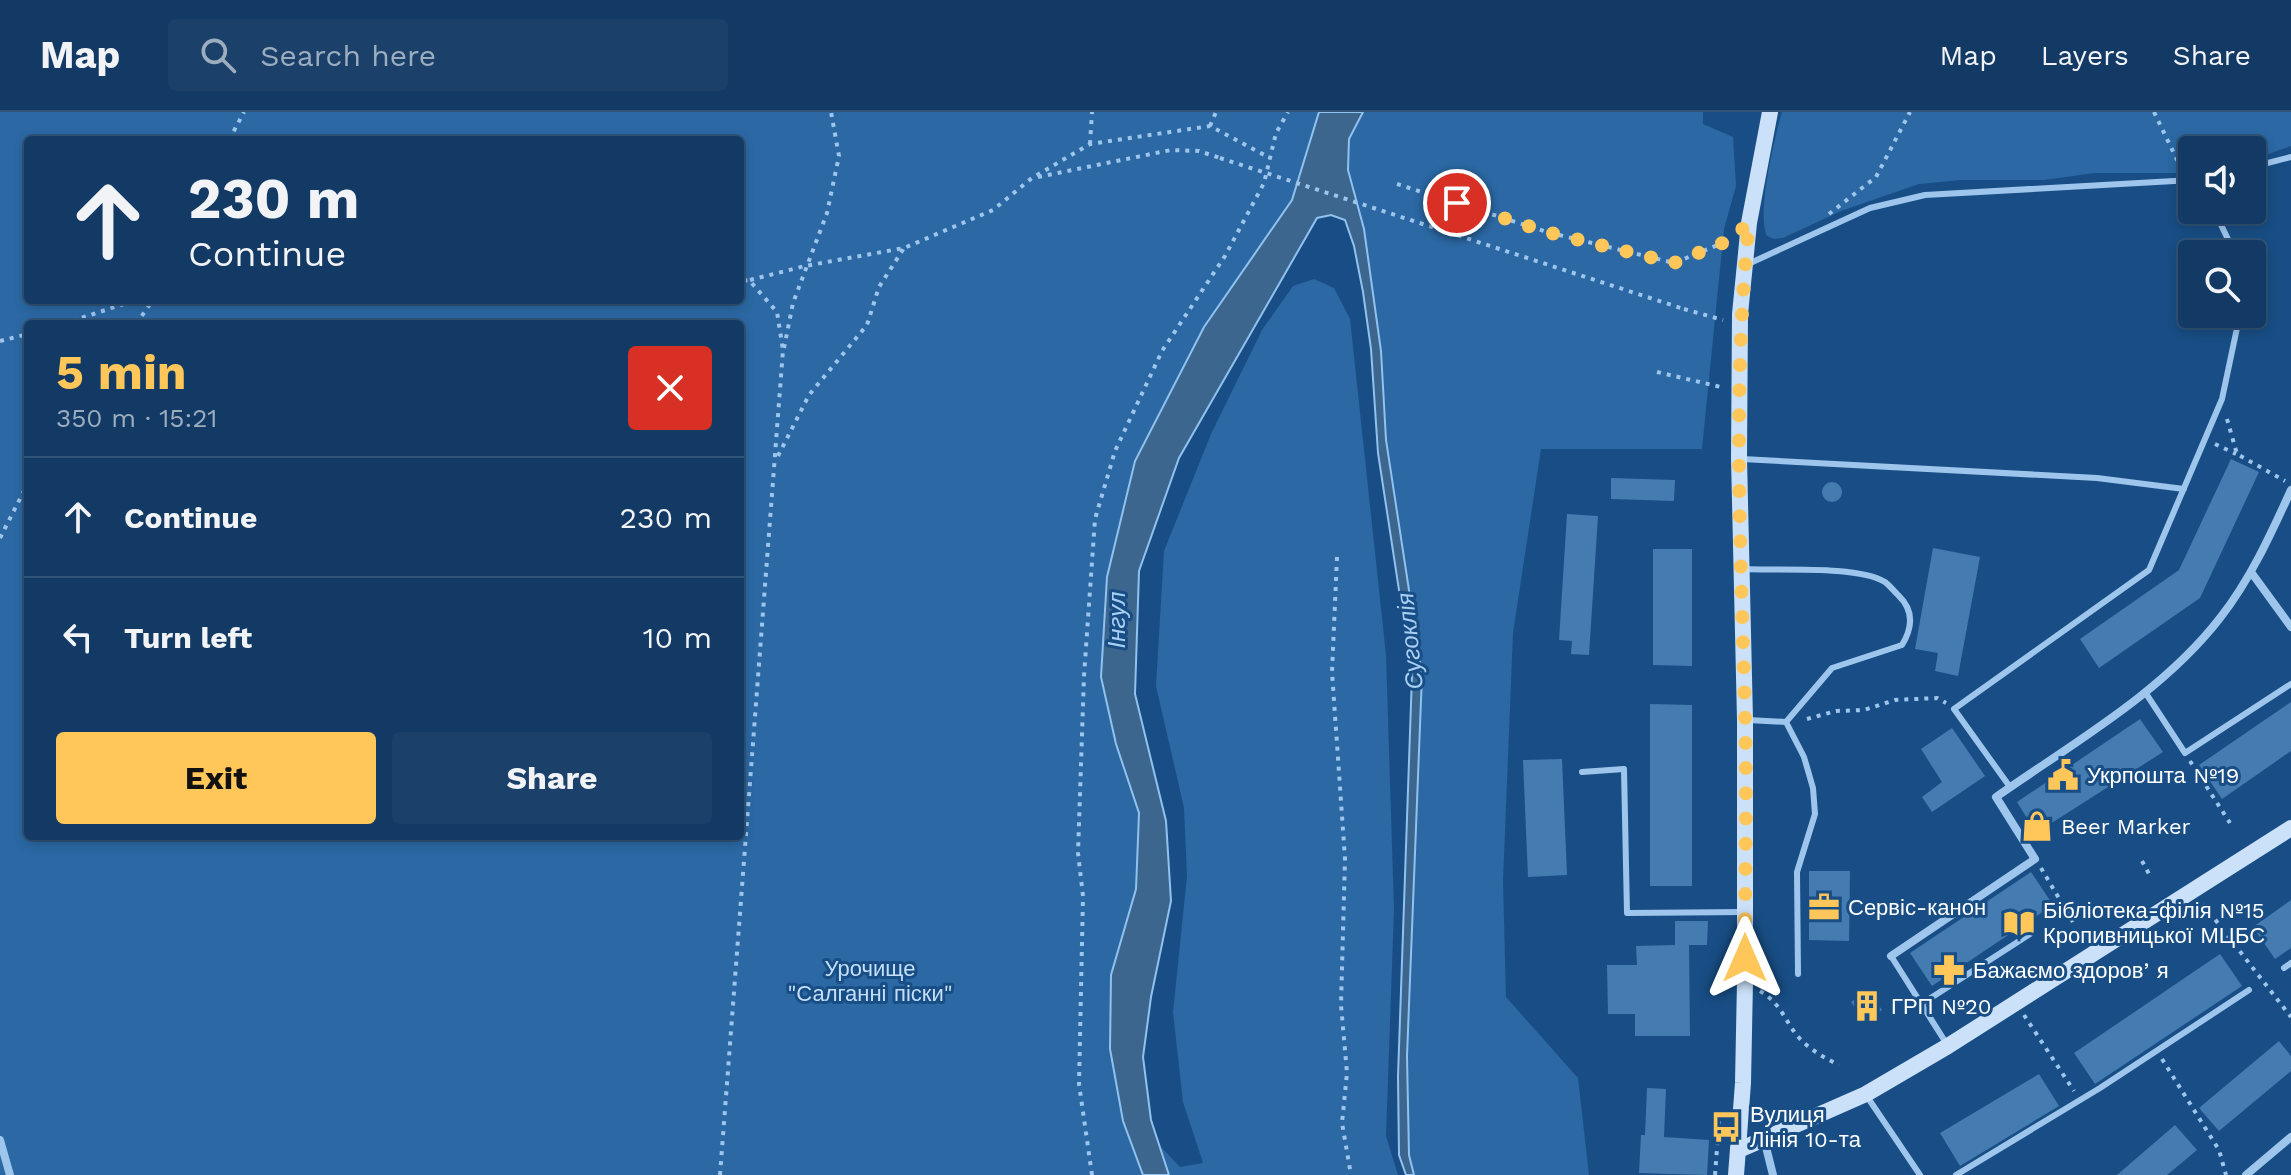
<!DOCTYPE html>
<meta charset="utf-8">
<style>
:root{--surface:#123a64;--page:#1b416a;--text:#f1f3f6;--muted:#9cadbf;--line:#315478;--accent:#ffc659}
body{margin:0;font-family:"Work Sans",sans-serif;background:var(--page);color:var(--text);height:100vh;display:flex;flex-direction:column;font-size:30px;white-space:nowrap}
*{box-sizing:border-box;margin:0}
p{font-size:26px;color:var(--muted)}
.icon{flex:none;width:44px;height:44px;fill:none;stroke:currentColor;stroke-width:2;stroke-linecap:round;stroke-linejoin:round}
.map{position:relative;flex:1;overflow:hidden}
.sheet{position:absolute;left:24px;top:208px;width:720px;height:520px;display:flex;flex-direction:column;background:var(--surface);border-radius:8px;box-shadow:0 4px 12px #0003,0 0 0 2px var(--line)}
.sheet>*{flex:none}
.hud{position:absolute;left:24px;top:24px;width:720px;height:168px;border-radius:8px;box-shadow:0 4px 12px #0003,0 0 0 2px var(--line);background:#123a64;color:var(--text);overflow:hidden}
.fabs{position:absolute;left:2178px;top:24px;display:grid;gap:16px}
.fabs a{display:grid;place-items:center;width:88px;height:88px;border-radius:8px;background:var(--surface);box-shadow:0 4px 12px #0003,0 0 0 2px var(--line);font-size:40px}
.pin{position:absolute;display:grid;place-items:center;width:68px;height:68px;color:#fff;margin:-34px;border:4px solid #fff;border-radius:50%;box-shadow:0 2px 8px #0007}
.me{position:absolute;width:88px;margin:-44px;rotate:0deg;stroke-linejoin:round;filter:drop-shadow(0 0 6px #0008)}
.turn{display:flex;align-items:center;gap:28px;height:168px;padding:0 32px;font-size:36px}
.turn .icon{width:104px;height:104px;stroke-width:2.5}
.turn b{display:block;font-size:56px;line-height:68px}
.round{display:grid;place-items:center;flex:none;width:84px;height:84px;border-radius:8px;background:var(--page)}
.summary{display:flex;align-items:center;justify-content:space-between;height:136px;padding:0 32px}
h1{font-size:48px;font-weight:700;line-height:60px;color:var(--accent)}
.cta{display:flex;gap:16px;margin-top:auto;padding:16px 32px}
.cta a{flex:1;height:92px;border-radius:8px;background:var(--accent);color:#111;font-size:32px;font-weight:700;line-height:92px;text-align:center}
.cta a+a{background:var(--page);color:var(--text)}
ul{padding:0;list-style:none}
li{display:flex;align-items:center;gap:24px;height:120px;padding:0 32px;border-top:2px solid var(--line)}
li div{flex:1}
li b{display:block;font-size:30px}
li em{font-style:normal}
header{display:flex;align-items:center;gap:48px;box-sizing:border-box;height:112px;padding:0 40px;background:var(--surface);border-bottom:2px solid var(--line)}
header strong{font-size:38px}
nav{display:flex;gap:44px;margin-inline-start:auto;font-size:28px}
.search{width:560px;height:72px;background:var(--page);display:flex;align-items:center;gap:20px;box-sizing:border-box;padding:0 28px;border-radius:8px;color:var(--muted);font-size:30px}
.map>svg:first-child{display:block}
.green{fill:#2b68a4;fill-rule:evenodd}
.water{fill:#3d668e;stroke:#90c2ef;stroke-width:2}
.building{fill:#447bb1}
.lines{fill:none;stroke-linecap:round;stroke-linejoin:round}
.path{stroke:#9ec6ed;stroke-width:4;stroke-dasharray:4 6;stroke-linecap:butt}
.lane{stroke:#9ec6ed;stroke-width:6}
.street{stroke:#9ec6ed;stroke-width:8}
.secondary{stroke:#cae1f9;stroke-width:16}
.path-bridge{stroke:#9ec6ed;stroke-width:4;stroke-dasharray:4 6;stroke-linecap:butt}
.route{stroke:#ffc659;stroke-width:14;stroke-dasharray:0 25.2}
.labels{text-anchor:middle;stroke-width:6;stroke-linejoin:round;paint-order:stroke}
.poi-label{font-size:22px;fill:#fff;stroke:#184e85;text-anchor:start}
.park-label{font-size:22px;fill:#c3dff9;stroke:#184e85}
.water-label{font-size:24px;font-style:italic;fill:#a9d0f4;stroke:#184e85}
</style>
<header>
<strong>Map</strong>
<div class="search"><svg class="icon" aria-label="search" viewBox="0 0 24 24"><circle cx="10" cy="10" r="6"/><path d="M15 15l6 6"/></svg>Search here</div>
<nav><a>Map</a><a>Layers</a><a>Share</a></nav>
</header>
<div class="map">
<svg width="2291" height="1063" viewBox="0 0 2291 1063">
<rect width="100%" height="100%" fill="#184e85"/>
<path class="green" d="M 0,0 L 1319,0 L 1292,87 L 1204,215 L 1135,349 L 1116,632 L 1139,701 L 1136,777 L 1111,863 L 1123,1009 L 1143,1063 L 0,1063 ZM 28,28 L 740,28 L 740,188 L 28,188 ZM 28,212 L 740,212 L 740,724 L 28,724 Z
M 1363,0 L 1703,0 L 1703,12 L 1733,25 L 1736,74 L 1724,117 L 1702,337 L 1541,337 L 1513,521 L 1503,769 L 1506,885 L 1578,966 L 1589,1063 L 1414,1063 L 1409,1043 L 1407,944 L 1422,563 L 1386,328 L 1381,239 L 1364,117 L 1348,58 L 1349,27 Z
M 1782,0 L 2291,0 L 2291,34 L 2252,48 L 2252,38 L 2192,38 L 2192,60 L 2188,61 L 2095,61 L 2044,68 L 1962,68 L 1919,72 L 1841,99 L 1783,126 L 1774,127 L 1767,124 C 1756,101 1775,25 1782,0 Z
M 1314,167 L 1334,176 L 1350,207 L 1386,543 L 1394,797 L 1386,1024 L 1398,1063 L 1169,1063 L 1161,1035 L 1180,1055 L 1203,1051 L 1183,990 L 1173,900 L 1187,764 L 1184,696 L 1156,574 L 1164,439 L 1211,322 L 1262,218 L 1293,174 Z"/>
<path class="water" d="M 1319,0 L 1363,0 L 1349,27 L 1348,58 L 1364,117 L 1381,239 L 1386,328 L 1422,563 L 1407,944 L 1409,1043 L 1414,1063 L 1406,1063 L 1399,1043 L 1398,964 L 1412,563 L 1378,341 L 1371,237 L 1363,180 L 1354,134 L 1345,108 L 1331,103 L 1317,106 L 1179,346 L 1139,459 L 1135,582 L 1166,709 L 1171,789 L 1151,885 L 1143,945 L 1151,1008 L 1169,1063 L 1143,1063 L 1123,1009 L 1110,937 L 1111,863 L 1136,777 L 1139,701 L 1116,632 L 1101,565 L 1107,465 L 1135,349 L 1204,215 L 1292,88 Z"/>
<path class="building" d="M 2231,347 L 2259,360 L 2200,486 L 2099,556 L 2080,527 L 2179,458 Z
M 1611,366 L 1675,368 L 1674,389 L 1611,387 Z
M1822 380a10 10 0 1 1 20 0a10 10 0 1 1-20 0Z
M 1567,402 L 1598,404 L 1589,543 L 1571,542 L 1572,529 L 1559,528 Z
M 1933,436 L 1980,445 L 1958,564 L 1935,559 L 1938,541 L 1915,537 Z
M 1653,437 L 1692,437 L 1692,554 L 1653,553 Z
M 2291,590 L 2291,639 L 2222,687 L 2199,653 Z
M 1650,592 L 1692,593 L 1692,774 L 1650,774 Z
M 2140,607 L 2163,640 L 2036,721 L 2017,690 Z
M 1952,616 L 1985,664 L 1932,700 L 1922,685 L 1942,670 L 1921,637 Z
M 1562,647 L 1567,763 L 1528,765 L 1523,648 Z
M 1809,759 L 1850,759 L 1849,829 L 1809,828 Z
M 2031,760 L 2053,793 L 1932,874 L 1910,841 Z
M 2291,788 L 2291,836 L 2275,847 L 2253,815 Z
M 1675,809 L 1708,809 L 1707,833 L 1689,833 L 1690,924 L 1635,924 L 1635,902 L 1608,902 L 1607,853 L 1637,853 L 1636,834 L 1675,833 Z
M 2220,842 L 2242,874 L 2095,972 L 2074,941 Z
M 1868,878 L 1882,898 L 1865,910 L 1851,890 Z
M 2279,929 L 2291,944 L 2291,959 L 2219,1019 L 2199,996 Z
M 2039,962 L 2059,994 L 1960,1054 L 1940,1021 Z
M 1647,976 L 1666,977 L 1664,1025 L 1709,1028 L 1707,1063 L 1639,1061 L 1641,1023 L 1645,1023 Z
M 2175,1013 L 2197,1038 L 2167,1063 L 2117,1063 Z"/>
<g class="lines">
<path class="path" d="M 2154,0 L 2181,56
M 1210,14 L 1216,0
M 229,28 L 244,0
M 1090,32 L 1092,0
M 1038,65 L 1171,38 L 1199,39 L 1220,46
M 1397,72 L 1547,120 L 1674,151 L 1730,128
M 1829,102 L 1876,65 L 1910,0
M 750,168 L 805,154 L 904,136 L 993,98 L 1032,66 L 1090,32 L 1210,14 L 1270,46
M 1684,197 L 1723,208
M 63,212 L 136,188
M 136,212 L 153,188
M 0,229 L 28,222
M 784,236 L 793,191 L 827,101 L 839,44 L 831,0
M 1657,260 L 1721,275
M 2227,307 L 2237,342 L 2285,369
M 2215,332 L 2236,342
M 778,344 L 809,283 L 867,213 L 879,175 L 904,136
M 0,426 L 28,371
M 1337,445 L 1332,560 L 1345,747 L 1341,893 L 1347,961 L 1342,1011 L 1351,1063
M 1807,607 L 1836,599 L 1864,598 L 1895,588 L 1937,586 L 1946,591
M 2190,649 L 2230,711
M 2142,749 L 2149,762
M 2041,756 L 2073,810
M 2203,792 L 2291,905
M 1760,879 C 1783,893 1785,911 1801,928 C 1812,939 1825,946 1839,953
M 2024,903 L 2074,979
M 2162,947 L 2219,1038 L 2226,1063
M 720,1063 L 783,238 L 777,200 L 749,168 L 740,169
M 1092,1063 L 1079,972 L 1083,784 L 1078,741 L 1084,564 L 1095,407 L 1115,339 L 1162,239 L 1225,144 L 1264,71 L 1276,21 L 1288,0
M 1715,1063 L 1720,997"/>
<path class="lane" d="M 2252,55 L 2291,45
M 2214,98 L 2235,142
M 1746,153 L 1870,96 L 1925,83 L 2192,68
M 1742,347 L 2097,366 L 2184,377
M 1742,457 C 1776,459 1858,453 1885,470 C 1889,473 1894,479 1898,483 C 1914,498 1913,515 1902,533 L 1832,556 L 1786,610
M 2145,580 L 2185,641 L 2291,572
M 1748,608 L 1786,610 L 1804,645 L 1813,676 L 1815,702 L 1797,760 L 1798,862
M 1582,660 L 1624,657 L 1627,801 L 1745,800
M 2010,675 L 1954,597 L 2149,458 L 2222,287 L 2237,216 L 2237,202
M 1891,844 L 1948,934
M 2284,856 L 2291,851
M 1923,891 L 2030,822
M 1866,983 L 1920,1063
M 1956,1063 L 2100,976 L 2249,878"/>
<path class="street" d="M 2251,460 L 2291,515
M 1891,844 L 2035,747 L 1996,685 C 2073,631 2162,581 2220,506 C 2250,468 2271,422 2291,378
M 1764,1027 L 1773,1063
M 0,1028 L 10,1063
M 2246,1063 L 2291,1025"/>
<path class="secondary" d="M 1739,1038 L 1866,982 L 1948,934 L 2291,716
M 1736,1063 L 1743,971 L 1745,869 L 1745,608 L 1739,346 L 1740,202 L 1749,111 L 1770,0"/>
<path class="path-bridge" d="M 1220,46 L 1684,197"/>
</g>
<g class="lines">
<path class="route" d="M 1457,91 L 1547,120 L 1674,151 L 1730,128 L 1749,111 C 1732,274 1741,439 1745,603 C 1747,684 1745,765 1745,846"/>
</g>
<defs>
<symbol id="civic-bare" viewBox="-9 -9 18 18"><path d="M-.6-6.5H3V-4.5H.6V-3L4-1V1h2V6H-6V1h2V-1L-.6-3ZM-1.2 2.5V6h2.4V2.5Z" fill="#ffc659" stroke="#184e85" stroke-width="2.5" paint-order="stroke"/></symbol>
<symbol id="shop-bare" viewBox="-9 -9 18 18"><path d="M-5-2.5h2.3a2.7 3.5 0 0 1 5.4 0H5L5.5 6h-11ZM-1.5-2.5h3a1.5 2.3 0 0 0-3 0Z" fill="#ffc659" stroke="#184e85" stroke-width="2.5" paint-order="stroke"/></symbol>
<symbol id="office-bare" viewBox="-9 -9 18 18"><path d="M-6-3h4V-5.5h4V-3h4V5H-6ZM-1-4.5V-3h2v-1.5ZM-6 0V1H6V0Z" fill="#ffc659" stroke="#184e85" stroke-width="2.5" paint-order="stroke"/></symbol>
<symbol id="library-bare" viewBox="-9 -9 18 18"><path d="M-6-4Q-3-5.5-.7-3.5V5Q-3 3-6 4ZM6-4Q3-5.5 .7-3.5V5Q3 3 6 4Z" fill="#ffc659" stroke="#184e85" stroke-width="2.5" paint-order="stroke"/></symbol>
<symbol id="pharmacy-bare" viewBox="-9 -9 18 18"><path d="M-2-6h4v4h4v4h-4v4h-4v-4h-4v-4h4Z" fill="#ffc659" stroke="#184e85" stroke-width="2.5" paint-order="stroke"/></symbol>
<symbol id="building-bare" viewBox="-9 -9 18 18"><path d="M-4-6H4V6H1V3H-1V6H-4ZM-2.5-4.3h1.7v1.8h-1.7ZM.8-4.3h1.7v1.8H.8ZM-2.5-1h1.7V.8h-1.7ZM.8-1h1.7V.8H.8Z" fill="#ffc659" stroke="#184e85" stroke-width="2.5" paint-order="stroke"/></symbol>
<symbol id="bus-bare" viewBox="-9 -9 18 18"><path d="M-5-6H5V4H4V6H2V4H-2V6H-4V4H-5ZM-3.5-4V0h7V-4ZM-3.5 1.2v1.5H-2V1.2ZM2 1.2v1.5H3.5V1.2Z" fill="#ffc659" stroke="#184e85" stroke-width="2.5" paint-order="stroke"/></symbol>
</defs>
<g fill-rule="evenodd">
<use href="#civic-bare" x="2041" y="641" width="44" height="44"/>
<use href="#shop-bare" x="2015" y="692" width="44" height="44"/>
<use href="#office-bare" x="1802" y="773" width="44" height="44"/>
<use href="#library-bare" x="1997" y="789" width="44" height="44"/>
<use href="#pharmacy-bare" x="1927" y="836" width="44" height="44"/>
<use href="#building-bare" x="1845" y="872" width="44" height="44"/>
<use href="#bus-bare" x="1704" y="993" width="44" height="44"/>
</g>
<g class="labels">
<g class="poi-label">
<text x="2087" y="671">Укрпошта №19</text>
<text x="2061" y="722">Beer Marker</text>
<text x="1848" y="803">Сервіс-канон</text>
<text x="2043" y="806">Бібліотека-філія №15<tspan x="2043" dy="25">Кропивницької МЦБС</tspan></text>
<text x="1973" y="866">Бажаємо здоровʼя</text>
<text x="1891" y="902">ГРП №20</text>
<text x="1750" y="1010">Вулиця<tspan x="1750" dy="25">Лінія 10-та</tspan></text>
</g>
<g class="park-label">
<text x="870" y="864">Урочище<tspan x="870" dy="25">"Салганні піски"</tspan></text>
</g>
<g class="water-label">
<text transform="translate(1117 508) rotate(-90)" y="8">Інгул</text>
<text transform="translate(1410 529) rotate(-96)" y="8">Сугоклія</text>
</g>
</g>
</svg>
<div class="fabs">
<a><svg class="icon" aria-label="sound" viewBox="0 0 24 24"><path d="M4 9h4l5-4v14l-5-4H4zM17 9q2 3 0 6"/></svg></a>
<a><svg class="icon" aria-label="search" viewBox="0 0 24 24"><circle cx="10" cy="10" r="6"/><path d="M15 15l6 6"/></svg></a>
</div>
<div class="pin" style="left:1457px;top:91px;background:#d93025"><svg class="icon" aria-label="arrive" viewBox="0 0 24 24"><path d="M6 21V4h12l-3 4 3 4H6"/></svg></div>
<svg class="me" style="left:1745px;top:846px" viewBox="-20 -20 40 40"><path d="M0-17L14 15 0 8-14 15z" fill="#ffc659" stroke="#fff" stroke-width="4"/></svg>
<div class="hud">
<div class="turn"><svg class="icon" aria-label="ahead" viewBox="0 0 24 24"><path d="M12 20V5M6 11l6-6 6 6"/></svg><div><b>230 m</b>Continue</div></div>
</div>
<section class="sheet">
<div class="summary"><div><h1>5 min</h1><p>350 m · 15:21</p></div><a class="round" style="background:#d93025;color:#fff"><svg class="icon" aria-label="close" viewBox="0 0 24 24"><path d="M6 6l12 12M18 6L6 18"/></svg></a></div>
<ul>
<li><svg class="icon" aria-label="ahead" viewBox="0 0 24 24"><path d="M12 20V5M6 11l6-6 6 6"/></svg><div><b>Continue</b></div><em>230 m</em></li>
<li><svg class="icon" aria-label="left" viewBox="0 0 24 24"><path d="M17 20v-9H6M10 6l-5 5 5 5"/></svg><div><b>Turn left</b></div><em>10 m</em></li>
</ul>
<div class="cta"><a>Exit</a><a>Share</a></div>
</section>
</div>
